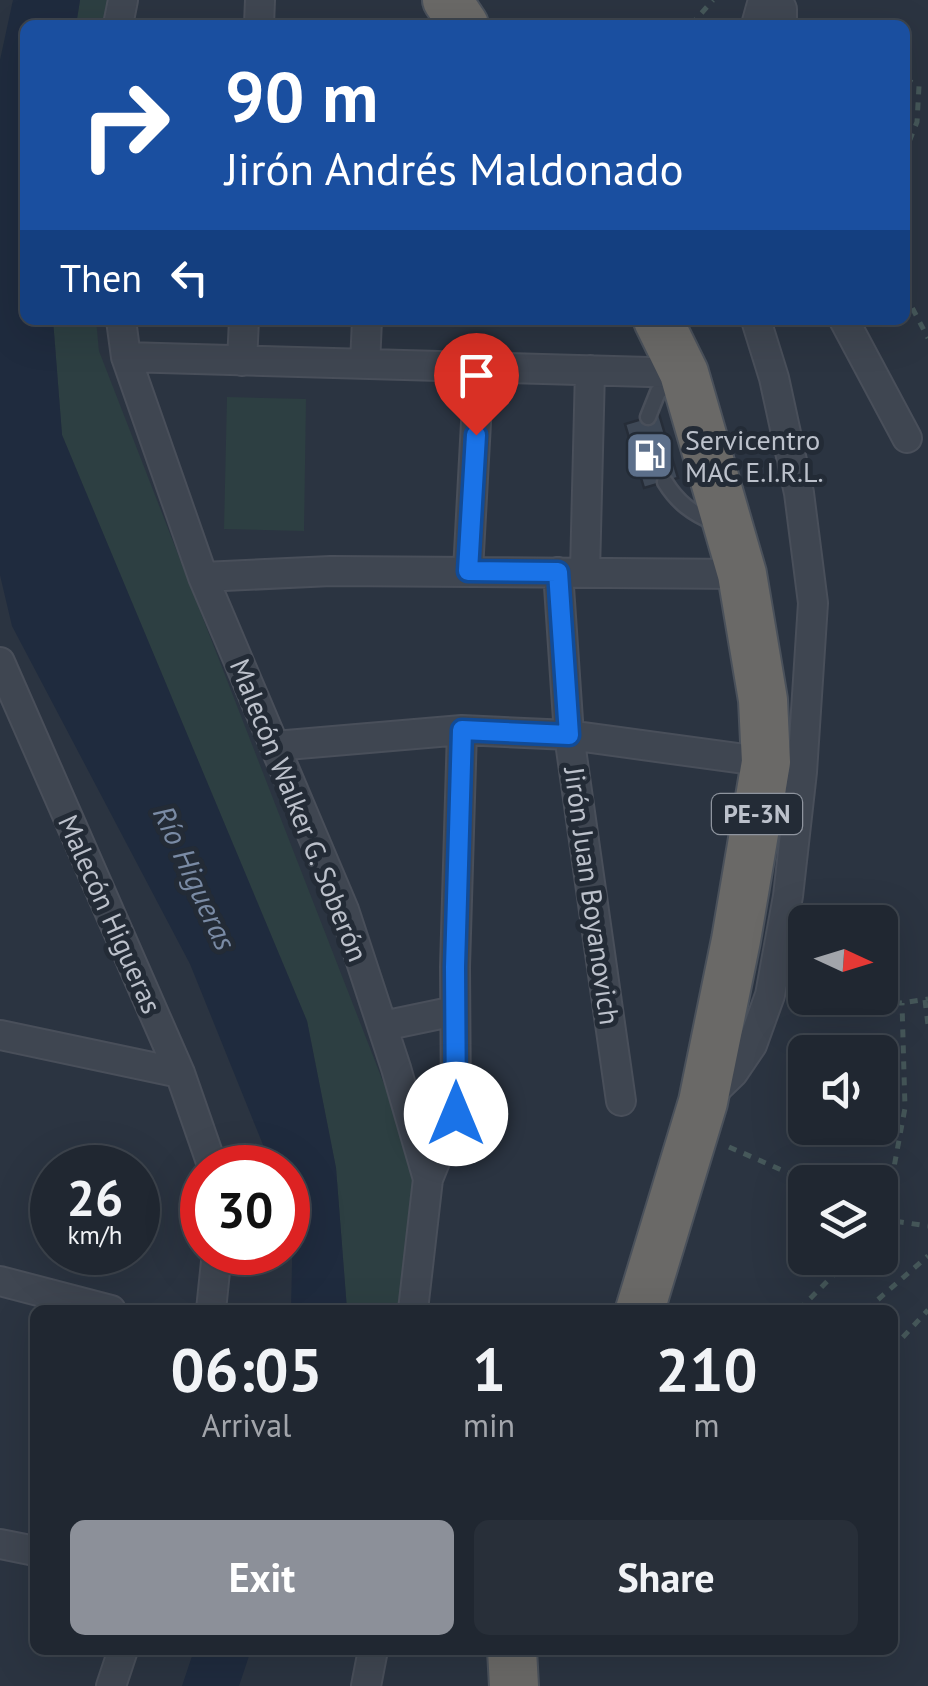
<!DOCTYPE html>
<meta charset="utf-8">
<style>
:root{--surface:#202731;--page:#282f39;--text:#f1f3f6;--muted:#a2a5ab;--line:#3d444d;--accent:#8c9099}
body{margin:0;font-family:"PT Sans",sans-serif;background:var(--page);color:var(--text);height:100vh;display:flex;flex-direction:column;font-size:38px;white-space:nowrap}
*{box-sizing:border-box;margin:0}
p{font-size:32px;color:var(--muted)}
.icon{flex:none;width:55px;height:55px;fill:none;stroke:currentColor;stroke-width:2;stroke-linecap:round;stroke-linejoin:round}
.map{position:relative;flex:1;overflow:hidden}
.panel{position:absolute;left:30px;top:1305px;width:868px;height:350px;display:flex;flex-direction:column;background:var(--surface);border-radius:15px;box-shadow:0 10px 40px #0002,0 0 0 2px var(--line)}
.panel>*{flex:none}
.top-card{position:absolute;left:20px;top:20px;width:890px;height:305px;border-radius:15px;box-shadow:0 10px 40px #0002,0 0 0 2px var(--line);background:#1a4fa0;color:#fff;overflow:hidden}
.needle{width:65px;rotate:94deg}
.tools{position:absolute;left:788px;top:905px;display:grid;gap:20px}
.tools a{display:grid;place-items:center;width:110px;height:110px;border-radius:15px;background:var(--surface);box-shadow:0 10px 40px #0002,0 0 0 2px var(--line);font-size:50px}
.speed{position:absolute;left:30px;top:1145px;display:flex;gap:20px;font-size:50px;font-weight:700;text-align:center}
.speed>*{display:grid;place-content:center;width:130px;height:130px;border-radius:50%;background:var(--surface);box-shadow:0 10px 40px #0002,0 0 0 2px var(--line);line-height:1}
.speed small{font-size:25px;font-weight:400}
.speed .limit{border:15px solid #d22;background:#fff;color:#111}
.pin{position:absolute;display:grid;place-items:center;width:85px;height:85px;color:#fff;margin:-102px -42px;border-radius:50% 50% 50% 0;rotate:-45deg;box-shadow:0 0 10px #0007}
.pin .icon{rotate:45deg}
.me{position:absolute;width:110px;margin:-55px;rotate:0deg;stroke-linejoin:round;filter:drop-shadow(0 0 8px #0008)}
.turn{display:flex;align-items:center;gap:35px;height:210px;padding:0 40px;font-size:45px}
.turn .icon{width:130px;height:130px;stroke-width:2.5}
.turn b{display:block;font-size:70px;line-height:85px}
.then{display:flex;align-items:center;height:95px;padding:0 40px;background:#0003;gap:20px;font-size:38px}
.eta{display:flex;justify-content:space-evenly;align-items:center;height:170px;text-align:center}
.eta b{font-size:60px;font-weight:800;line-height:70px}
.primary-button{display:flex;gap:20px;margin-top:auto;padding:20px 40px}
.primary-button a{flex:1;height:115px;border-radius:15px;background:var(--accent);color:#fff;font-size:40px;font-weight:800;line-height:115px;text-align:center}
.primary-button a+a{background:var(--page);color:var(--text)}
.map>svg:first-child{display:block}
.green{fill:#2d3f42}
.water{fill:#1f2b3e}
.building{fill:#3e4856;stroke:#262d38;stroke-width:2.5}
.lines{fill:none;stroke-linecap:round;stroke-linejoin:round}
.service-casing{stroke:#494f5a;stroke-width:19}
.minor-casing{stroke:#494f5a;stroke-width:32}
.trunk-casing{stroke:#4a515b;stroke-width:52}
.path{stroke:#46585a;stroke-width:5;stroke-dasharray:8 8;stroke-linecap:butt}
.service{stroke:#3f4651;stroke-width:14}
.minor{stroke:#3f4651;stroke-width:28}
.trunk{stroke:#6a6967;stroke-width:48}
.route-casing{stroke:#114b97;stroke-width:25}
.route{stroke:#1a73e8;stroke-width:18}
.labels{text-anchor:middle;stroke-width:10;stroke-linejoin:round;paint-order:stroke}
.shield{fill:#232b36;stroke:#8e949e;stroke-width:2.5}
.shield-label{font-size:25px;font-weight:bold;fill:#bcc1cb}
.poi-label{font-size:28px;fill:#bcc1cb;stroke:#232b36;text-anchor:start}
.street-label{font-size:28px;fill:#bcc1cb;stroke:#232b36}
.water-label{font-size:30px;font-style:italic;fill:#7a8ba5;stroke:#232b36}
</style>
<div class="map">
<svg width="928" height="1686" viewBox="0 0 928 1686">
<rect width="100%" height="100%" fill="#2b3441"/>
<path class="green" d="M 80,0 L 111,0 L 107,25 L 76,25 Z
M 53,320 L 96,320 L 99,351 L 417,1169 L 404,1310 L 347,1310 L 336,1168 L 307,1021 L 62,435 Z
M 227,397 L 306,399 L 304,531 L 224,529 Z"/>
<path class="water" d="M 13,0 L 80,0 L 76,25 L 25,25 L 25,320 L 53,320 L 62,435 L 307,1021 L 336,1168 L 347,1310 L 291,1310 L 293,1220 L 288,1206 L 288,1168 L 272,1167 L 190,964 L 12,626 L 0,575 L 0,60 Z
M 194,1650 L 251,1650 L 239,1686 L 182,1686 Z"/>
<path class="building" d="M 659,414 L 678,478 L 644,488 L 625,424 Z"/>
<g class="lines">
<defs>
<path id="service" d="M 648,417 L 658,392 L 676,379
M 665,482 C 678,503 692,513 715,523"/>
<path id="minor" d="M 778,0 L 782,9 L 782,25
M 118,25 L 123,0
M 259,25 L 260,0
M 756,25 L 763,0
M 121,320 L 126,357 L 203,577 L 344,910 L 396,1068 L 428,1179 L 413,1310
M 844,320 L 907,438
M 126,357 L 684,373
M 242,361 L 244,320
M 365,364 L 367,320
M 468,571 L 479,367
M 558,572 L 569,735 L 621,1101
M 585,572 L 590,370
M 203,577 L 331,571 L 742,574
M 0,662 L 180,1073 L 213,1168
M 275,746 L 462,730 L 569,735 L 766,762
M 383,1026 L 455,1011
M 0,1035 L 180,1073
M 706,1099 L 733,1073 L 752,1045 L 770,995 L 788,896 L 802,772 L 813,603 L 799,493 L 774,378 L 756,320
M 428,1179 L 456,1109 L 455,967 L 462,730
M 0,1281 L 111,1310
M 211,1310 L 217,1252
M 0,1544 L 35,1551
M 111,1686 L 123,1650
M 366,1686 L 373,1650"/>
<path id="trunk" d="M 447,0 L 464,25
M 640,1310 L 703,1102 L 736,940 L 766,762 L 763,700 L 742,574 L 684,373 L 658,320
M 512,1650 L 514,1686"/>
</defs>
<use href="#service" class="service-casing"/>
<use href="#minor" class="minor-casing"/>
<use href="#trunk" class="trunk-casing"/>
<path class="path" d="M 691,25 L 713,0
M 905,79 L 919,86 L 917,122 L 905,152
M 905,294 L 928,338
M 814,998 L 902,1003 L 928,999
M 925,1000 L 928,1025
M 729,1147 L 809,1182
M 880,1219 L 928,1226
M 880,1226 L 884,1221 L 905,1108 L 902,1003
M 799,1310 L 850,1258
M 866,1310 L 928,1256
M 892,1349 L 928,1310"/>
<use href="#service" class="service"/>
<use href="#minor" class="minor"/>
<use href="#trunk" class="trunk"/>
</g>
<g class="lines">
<defs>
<path id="route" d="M 456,1114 L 455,967 L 462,730 L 569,735 L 558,572 L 468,571 L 476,435"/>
</defs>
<use href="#route" class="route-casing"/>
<use href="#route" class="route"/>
</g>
<defs>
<symbol id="fuel-square" viewBox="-11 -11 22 22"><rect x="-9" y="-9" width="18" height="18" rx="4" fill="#5c6f8a" stroke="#232b36"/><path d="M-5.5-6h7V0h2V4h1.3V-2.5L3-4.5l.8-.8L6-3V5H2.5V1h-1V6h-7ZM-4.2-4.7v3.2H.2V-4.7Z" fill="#fff"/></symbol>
</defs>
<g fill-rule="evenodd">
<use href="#fuel-square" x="622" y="428" width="55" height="55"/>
</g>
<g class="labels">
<rect class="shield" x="712" y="794" width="90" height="40" rx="8"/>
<g class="shield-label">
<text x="757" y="823">PE-3N</text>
</g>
<g class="poi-label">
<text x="685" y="450">Servicentro<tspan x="685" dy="32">MAC E.I.R.L.</tspan></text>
</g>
<g class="street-label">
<text transform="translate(299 810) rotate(68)" y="10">Malecón Walker G. Soberón</text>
<text transform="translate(592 896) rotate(82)" y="10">Jirón Juan Boyanovich</text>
<text transform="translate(110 914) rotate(66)" y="10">Malecón Higueras</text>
</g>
<g class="water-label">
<text transform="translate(194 878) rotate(65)" y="10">Río Higueras</text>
</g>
</g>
</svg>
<div class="tools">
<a><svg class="needle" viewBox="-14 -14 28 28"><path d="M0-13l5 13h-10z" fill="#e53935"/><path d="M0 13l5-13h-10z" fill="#a2a5ab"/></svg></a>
<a><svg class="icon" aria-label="sound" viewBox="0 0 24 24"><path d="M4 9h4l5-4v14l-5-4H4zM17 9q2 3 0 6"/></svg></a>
<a><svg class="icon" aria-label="layers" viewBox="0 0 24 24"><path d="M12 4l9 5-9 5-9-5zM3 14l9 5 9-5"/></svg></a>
</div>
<div class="speed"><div>26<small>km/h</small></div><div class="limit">30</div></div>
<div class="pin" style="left:476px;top:435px;background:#d93025"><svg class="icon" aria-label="arrive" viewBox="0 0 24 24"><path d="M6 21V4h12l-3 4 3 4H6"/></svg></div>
<svg class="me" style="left:456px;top:1114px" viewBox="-20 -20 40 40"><circle r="19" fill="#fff"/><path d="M0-13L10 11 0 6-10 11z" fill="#1a73e8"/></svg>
<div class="top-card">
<div class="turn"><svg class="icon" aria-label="right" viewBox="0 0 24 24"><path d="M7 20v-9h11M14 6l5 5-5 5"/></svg><div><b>90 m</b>Jirón Andrés Maldonado</div></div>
<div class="then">Then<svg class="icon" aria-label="left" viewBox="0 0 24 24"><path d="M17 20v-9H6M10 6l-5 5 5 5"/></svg></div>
</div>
<section class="panel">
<div class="eta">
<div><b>06:05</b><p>Arrival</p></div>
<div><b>1</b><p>min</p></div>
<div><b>210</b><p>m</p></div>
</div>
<div class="primary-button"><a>Exit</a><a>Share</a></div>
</section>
</div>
